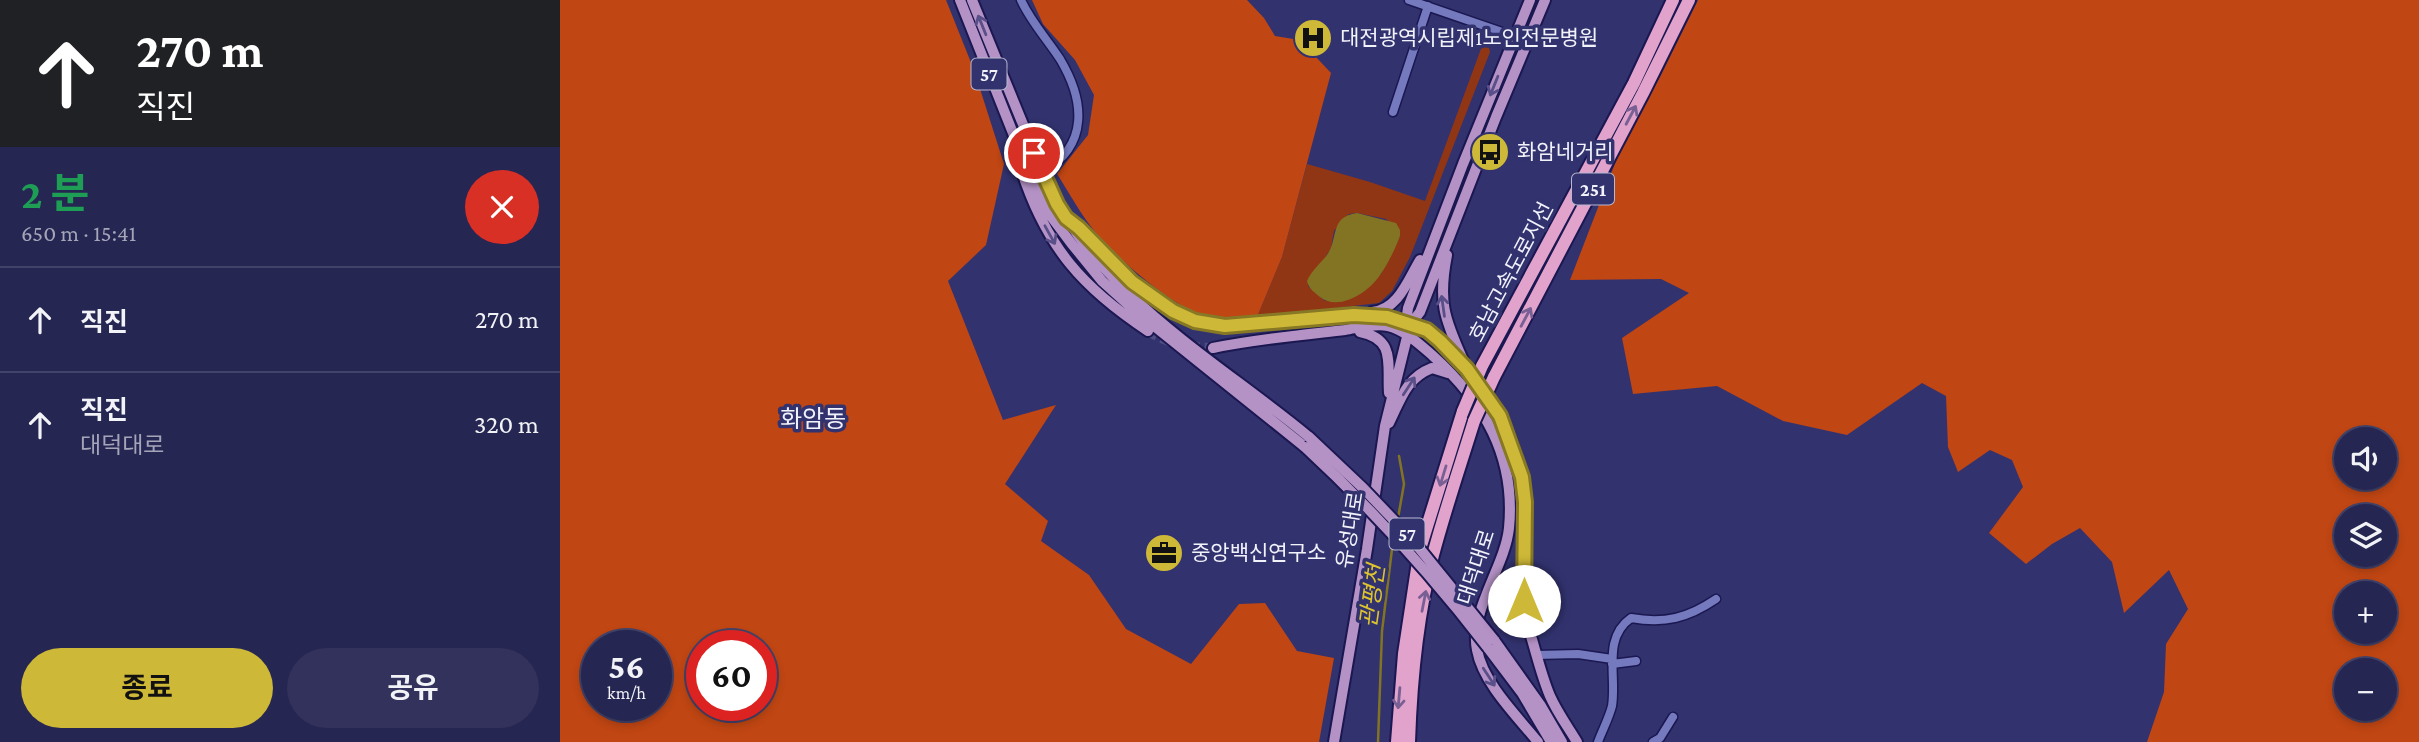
<!DOCTYPE html>
<html lang="ko">
<meta charset="utf-8">
<style>
:root{--surface:#262653;--page:#32325d;--text:#f1f3f6;--muted:#a4a5b8;--line:#42436a;--accent:#ceb837}
body{margin:0;font-family:"Crimson Pro","Noto Sans KR",serif;background:var(--page);color:var(--text);height:100vh;display:flex;flex-direction:column;font-size:26px;white-space:nowrap}
*{box-sizing:border-box;margin:0}
p{font-size:23px;color:var(--muted)}
.icon{flex:none;width:38px;height:38px;fill:none;stroke:currentColor;stroke-width:2;stroke-linecap:round;stroke-linejoin:round}
.map{position:relative;flex:1;overflow:hidden}
.side{display:flex;flex-direction:column;background:var(--surface);width:560px}
.side>*{flex:none}
.top-card{background:#202124;color:#fff;overflow:hidden}
.buttons{position:absolute;left:1774px;top:427px;display:grid;gap:14px}
.buttons a{display:grid;place-items:center;width:63px;height:63px;border-radius:50%;background:var(--surface);box-shadow:0 4px 10px #0003,0 0 0 2px var(--line);font-size:35px}
.speed{position:absolute;left:21px;top:630px;display:flex;gap:14px;font-size:35px;font-weight:700;text-align:center}
.speed>*{display:grid;place-content:center;width:91px;height:91px;border-radius:50%;background:var(--surface);box-shadow:0 4px 10px #0003,0 0 0 2px var(--line);line-height:1}
.speed small{font-size:18px;font-weight:400}
.speed .limit{border:10px solid #d22;background:#fff;color:#111}
.pin{position:absolute;display:grid;place-items:center;width:60px;height:60px;color:#fff;margin:-30px;border:4px solid #fff;border-radius:50%;box-shadow:0 2px 7px #0007}
.me{position:absolute;width:77px;margin:-38px;rotate:0deg;stroke-linejoin:round;filter:drop-shadow(0 0 5px #0008)}
.turn{display:flex;align-items:center;gap:24px;height:147px;padding:0 21px;font-size:32px}
.turn .icon{width:91px;height:91px;stroke-width:2.5}
.turn b{display:block;font-size:49px;line-height:60px}
.round{display:grid;place-items:center;flex:none;width:74px;height:74px;border-radius:37px;background:var(--page)}
.overview{display:flex;align-items:center;justify-content:space-between;height:119px;padding:0 21px}
h1{font-size:42px;font-weight:700;line-height:52px;color:#1e9e55}
.action{display:flex;gap:14px;margin-top:auto;padding:14px 21px}
.action a{flex:1;height:80px;border-radius:42px;background:var(--accent);color:#111;font-size:28px;font-weight:700;line-height:80px;text-align:center}
.action a+a{background:var(--page);color:var(--text)}
ul{padding:0;list-style:none}
li{display:flex;align-items:center;gap:21px;height:105px;padding:0 21px;border-top:2px solid var(--line)}
li div{flex:1}
li b{display:block;font-size:26px}
li em{font-style:normal}
main{display:flex;flex:1;min-height:0}
.map>svg:first-child{display:block}
.green{fill:#913614;fill-rule:evenodd}
.forest{fill:#c04613;fill-rule:evenodd}
.water{fill:#827423}
.lines{fill:none;stroke-linecap:round;stroke-linejoin:round}
.stream{stroke:#827423;stroke-width:2.5}
.major-tunnel{stroke:#4f4f84;stroke-width:10;stroke-dasharray:10 5;stroke-linecap:butt}
.minor-casing{stroke:#1b1751;stroke-width:11}
.major-casing{stroke:#1b1751;stroke-width:14}
.highway-casing{stroke:#1b1751;stroke-width:16}
.minor{stroke:#747abd;stroke-width:8}
.major{stroke:#b592c6;stroke-width:10}
.highway{stroke:#e1a2cc;stroke-width:12}
.major-bridge-casing{stroke:#1b1751;stroke-width:14;stroke-linecap:butt}
.highway-bridge-casing{stroke:#1b1751;stroke-width:16;stroke-linecap:butt}
.major-bridge{stroke:#b592c6;stroke-width:10}
.highway-bridge{stroke:#e1a2cc;stroke-width:12}
.oneway{stroke:#594f89}
.oneway2{stroke:#785f94}
.route-casing{stroke:#867824;stroke-width:18}
.route{stroke:#ceb837;stroke-width:12}
.labels{text-anchor:middle;stroke-width:7;stroke-linejoin:round;paint-order:stroke}
.shield{fill:#32326f;stroke:#b8b8d0;stroke-width:2}
.shield-label{font-size:19px;font-weight:bold;fill:#f1f2fa}
.poi-label{font-size:21px;fill:#f1f2fa;stroke:#32326f;text-anchor:start}
.street-label{font-size:21px;fill:#f1f2fa;stroke:#32326f}
.water-label{font-size:23px;font-style:italic;fill:#ddc42f;stroke:#32326f}
.quarter-label{font-size:24px;fill:#f1f2fa;stroke:#32326f}
</style>
<main>
<section class="side">
<div class="top-card">
<div class="turn"><svg class="icon" aria-label="ahead" viewBox="0 0 24 24"><path d="M12 20V5M6 11l6-6 6 6"/></svg><div><b>270 m</b>직진</div></div>
</div>
<div class="overview"><div><h1>2 분</h1><p>650 m · 15:41</p></div><a class="round" style="background:#d93025;color:#fff"><svg class="icon" aria-label="close" viewBox="0 0 24 24"><path d="M6 6l12 12M18 6L6 18"/></svg></a></div>
<ul>
<li><svg class="icon" aria-label="ahead" viewBox="0 0 24 24"><path d="M12 20V5M6 11l6-6 6 6"/></svg><div><b>직진</b></div><em>270 m</em></li>
<li><svg class="icon" aria-label="ahead" viewBox="0 0 24 24"><path d="M12 20V5M6 11l6-6 6 6"/></svg><div><b>직진</b><p>대덕대로</p></div><em>320 m</em></li>
</ul>
<div class="action"><a>종료</a><a>공유</a></div>
</section>
<div class="map">
<svg width="1859" height="742" viewBox="0 0 1859 742">
<rect width="100%" height="100%" fill="#32326f"/>
<path class="green" d="M 922,46 L 929,48 L 930,52 L 850,257 L 832,291 L 819,303 L 697,317 L 722,257 L 747,164 L 810,182 L 865,201 ZM 797,213 L 826,219 L 840,236 L 821,274 L 765,301 L 748,286 L 771,248 L 774,231 L 789,214 Z"/>
<path class="forest" d="M 0,0 L 386,0 L 414,70 L 444,164 L 426,245 L 388,281 L 443,420 L 496,405 L 445,484 L 488,521 L 481,541 L 529,575 L 566,629 L 631,664 L 679,604 L 705,603 L 737,651 L 774,658 L 759,742 L 0,742 ZM 37,646 L 96,646 L 96,705 L 37,705 ZM 142,646 L 201,646 L 201,705 L 142,705 Z
M 472,0 L 687,0 L 704,18 L 715,36 L 752,42 L 756,57 L 771,73 L 722,257 L 697,317 C 677,319 657,319 638,313 C 609,304 555,256 536,233 C 521,215 510,194 497,174 L 528,135 L 534,95 L 515,60 L 483,24 Z
M 1138,0 L 1859,0 L 1859,742 L 1587,742 L 1604,692 L 1606,644 L 1628,609 L 1609,570 L 1564,613 L 1552,562 L 1520,528 L 1492,544 L 1466,564 L 1429,533 L 1463,487 L 1452,460 L 1430,450 L 1398,472 L 1388,447 L 1386,396 L 1362,383 L 1287,435 L 1223,421 L 1157,386 L 1073,394 L 1062,338 L 1129,293 L 1101,279 L 1010,280 L 1061,148 L 1100,77 ZM 1787,439 L 1825,439 L 1825,478 L 1787,478 ZM 1787,516 L 1825,516 L 1825,555 L 1787,555 ZM 1787,593 L 1825,593 L 1825,632 L 1787,632 ZM 1787,670 L 1825,670 L 1825,709 L 1787,709 Z"/>
<path class="water" d="M 797,213 L 836,223 L 840,230 L 840,236 C 835,249 828,264 820,275 C 809,292 779,312 760,297 C 754,292 749,289 747,281 C 752,270 760,264 767,255 C 779,238 769,217 797,213 Z"/>
<g class="lines">
<path class="stream" d="M 838,518 L 844,484 L 839,456
M 818,742 L 822,631 L 833,541"/>
<path class="major-tunnel" d="M 588,331 C 610,344 628,348 653,348"/>
<defs>
<path id="minor" d="M 461,0 C 471,22 487,39 500,59 C 525,101 529,145 483,172
M 849,0 L 968,41
M 833,112 L 868,6
M 976,655 L 1018,654 L 1052,659
M 1052,664 L 1076,661
M 1038,742 C 1042,731 1049,718 1052,706 C 1057,676 1042,638 1071,618 C 1105,624 1128,618 1156,599
M 1093,742 L 1100,738 L 1113,717"/>
<path id="major" d="M 400,0 L 470,176 L 490,215 L 511,243 L 542,281 L 573,309 L 745,447
M 412,0 L 487,183 C 540,297 656,360 749,437
M 462,172 C 487,248 523,288 588,331
M 506,218 C 550,252 578,300 633,320 C 659,330 690,325 717,322 C 762,316 826,307 867,331 C 894,346 924,387 939,414 C 972,472 963,536 964,600 C 964,612 968,624 971,636 C 977,656 982,677 990,696 C 997,712 1008,727 1017,742
M 887,255 C 878,301 884,318 903,360
M 812,312 C 838,310 848,280 860,260
M 850,325 L 860,312 L 936,117 L 985,0
M 800,332 C 836,339 827,364 829,393
M 653,348 C 697,339 741,335 785,330 C 798,328 814,323 828,326 C 845,330 859,344 872,355 C 924,402 956,456 949,528 C 945,567 909,611 917,650 C 923,683 957,716 978,742
M 829,423 C 841,399 846,378 872,368 L 888,373
M 930,589 L 947,579 L 955,583 L 964,601
M 934,640 L 981,706 L 1002,742
M 928,648 L 962,693 L 991,742
M 774,742 L 807,549 L 825,426 L 850,325 L 847,315 L 848,308 L 903,164 L 970,0"/>
<path id="highway" d="M 922,366 L 1074,83 L 1113,0
M 934,377 L 1083,93 L 1129,0
M 837,742 L 844,654 L 860,549 L 903,411
M 849,742 C 851,680 857,616 873,555 C 885,510 900,466 914,421"/>
</defs>
<use href="#minor" class="minor-casing"/>
<use href="#major" class="major-casing"/>
<use href="#highway" class="highway-casing"/>
<use href="#minor" class="minor"/>
<use href="#major" class="major"/>
<use href="#highway" class="highway"/>
<defs>
<path id="major-bridge" d="M 749,437 L 803,488 L 851,538 L 934,640
M 745,447 C 812,509 872,575 928,648"/>
<path id="highway-bridge" d="M 903,411 L 922,366
M 914,421 L 934,377"/>
</defs>
<use href="#major-bridge" class="major-bridge-casing"/>
<use href="#highway-bridge" class="highway-bridge-casing"/>
<use href="#major-bridge" class="major-bridge"/>
<use href="#highway-bridge" class="highway-bridge"/>
</g>
<defs><path id="oneway-shaft" d="M-6 0H5M1.5-3L5.5 0L1.5 3" fill="none" stroke-width="1.6" stroke-linecap="round" stroke-linejoin="round" transform="scale(1.75)"/></defs>
<g class="oneway">
<use href="#oneway-shaft" transform="translate(422 25) rotate(-112)"/>
<use href="#oneway-shaft" transform="translate(934 86) rotate(112)"/>
<use href="#oneway-shaft" transform="translate(490 235) rotate(61)"/>
<use href="#oneway-shaft" transform="translate(883 306) rotate(-98)"/>
<use href="#oneway-shaft" transform="translate(849 386) rotate(-57)"/>
<use href="#oneway-shaft" transform="translate(929 677) rotate(57)"/>
</g>
<g class="oneway2">
<use href="#oneway-shaft" transform="translate(1071 115) rotate(-62)"/>
<use href="#oneway-shaft" transform="translate(966 317) rotate(-62)"/>
<use href="#oneway-shaft" transform="translate(883 476) rotate(107)"/>
<use href="#oneway-shaft" transform="translate(864 601) rotate(-79)"/>
<use href="#oneway-shaft" transform="translate(839 698) rotate(95)"/>
</g>
<g class="lines">
<defs>
<path id="route" d="M 474,153 L 497,204 L 506,218 L 519,228 L 572,282 L 613,311 L 635,321 L 665,326 L 794,315 L 827,317 L 867,330 L 880,341 L 907,369 L 940,416 L 962,477 L 965,502 L 964,601"/>
</defs>
<use href="#route" class="route-casing"/>
<use href="#route" class="route"/>
</g>
<defs>
<symbol id="hospital-disc" viewBox="-11 -11 22 22"><circle r="9.5" fill="#ceb837" stroke="#32326f"/><path d="M-5-5h3v3.5h4V-5h3V5h-3V1.5h-4V5h-3Z" fill="#111"/></symbol>
<symbol id="bus-disc" viewBox="-11 -11 22 22"><circle r="9.5" fill="#ceb837" stroke="#32326f"/><path d="M-5-6H5V4H4V6H2V4H-2V6H-4V4H-5ZM-3.5-4V0h7V-4ZM-3.5 1.2v1.5H-2V1.2ZM2 1.2v1.5H3.5V1.2Z" fill="#111"/></symbol>
<symbol id="office-disc" viewBox="-11 -11 22 22"><circle r="9.5" fill="#ceb837" stroke="#32326f"/><path d="M-6-3h4V-5.5h4V-3h4V5H-6ZM-1-4.5V-3h2v-1.5ZM-6 0V1H6V0Z" fill="#111"/></symbol>
</defs>
<g fill-rule="evenodd">
<use href="#hospital-disc" x="731" y="16" width="44" height="44"/>
<use href="#bus-disc" x="908" y="130" width="44" height="44"/>
<use href="#office-disc" x="582" y="531" width="44" height="44"/>
</g>
<g class="labels">
<g class="shield">
<rect x="411.5" y="58.5" width="35" height="31" rx="5"/>
<rect x="1012" y="173.5" width="42" height="31" rx="5"/>
<rect x="829.5" y="518.5" width="35" height="31" rx="5"/>
</g>
<g class="shield-label">
<text x="429" y="81">57</text>
<text x="1033" y="196">251</text>
<text x="847" y="541">57</text>
</g>
<g class="poi-label">
<text x="780" y="45">대전광역시립제1노인전문병원</text>
<text x="957" y="159">화암네거리</text>
<text x="631" y="560">중앙백신연구소</text>
</g>
<g class="street-label">
<text transform="translate(951 272) rotate(-62)" y="7">호남고속도로지선</text>
<text transform="translate(790 530) rotate(-81)" y="7">유성대로</text>
<text transform="translate(916 567) rotate(-72)" y="7">대덕대로</text>
</g>
<g class="water-label">
<text transform="translate(812 596) rotate(-82)" y="8">관평천</text>
</g>
<g class="quarter-label">
<text x="253" y="427">화암동</text>
</g>
</g>
</svg>
<div class="buttons">
<a><svg class="icon" aria-label="sound" viewBox="0 0 24 24"><path d="M4 9h4l5-4v14l-5-4H4zM17 9q2 3 0 6"/></svg></a>
<a><svg class="icon" aria-label="layers" viewBox="0 0 24 24"><path d="M12 4l9 5-9 5-9-5zM3 14l9 5 9-5"/></svg></a>
<a>+</a>
<a>−</a>
</div>
<div class="speed"><div>56<small>km/h</small></div><div class="limit">60</div></div>
<div class="pin" style="left:474px;top:153px;background:#d93025"><svg class="icon" aria-label="arrive" viewBox="0 0 24 24"><path d="M6 21V4h12l-3 4 3 4H6"/></svg></div>
<svg class="me" style="left:964px;top:601px" viewBox="-20 -20 40 40"><circle r="19" fill="#fff"/><path d="M0-13L10 11 0 6-10 11z" fill="#ceb837"/></svg>
</div>
</main>
